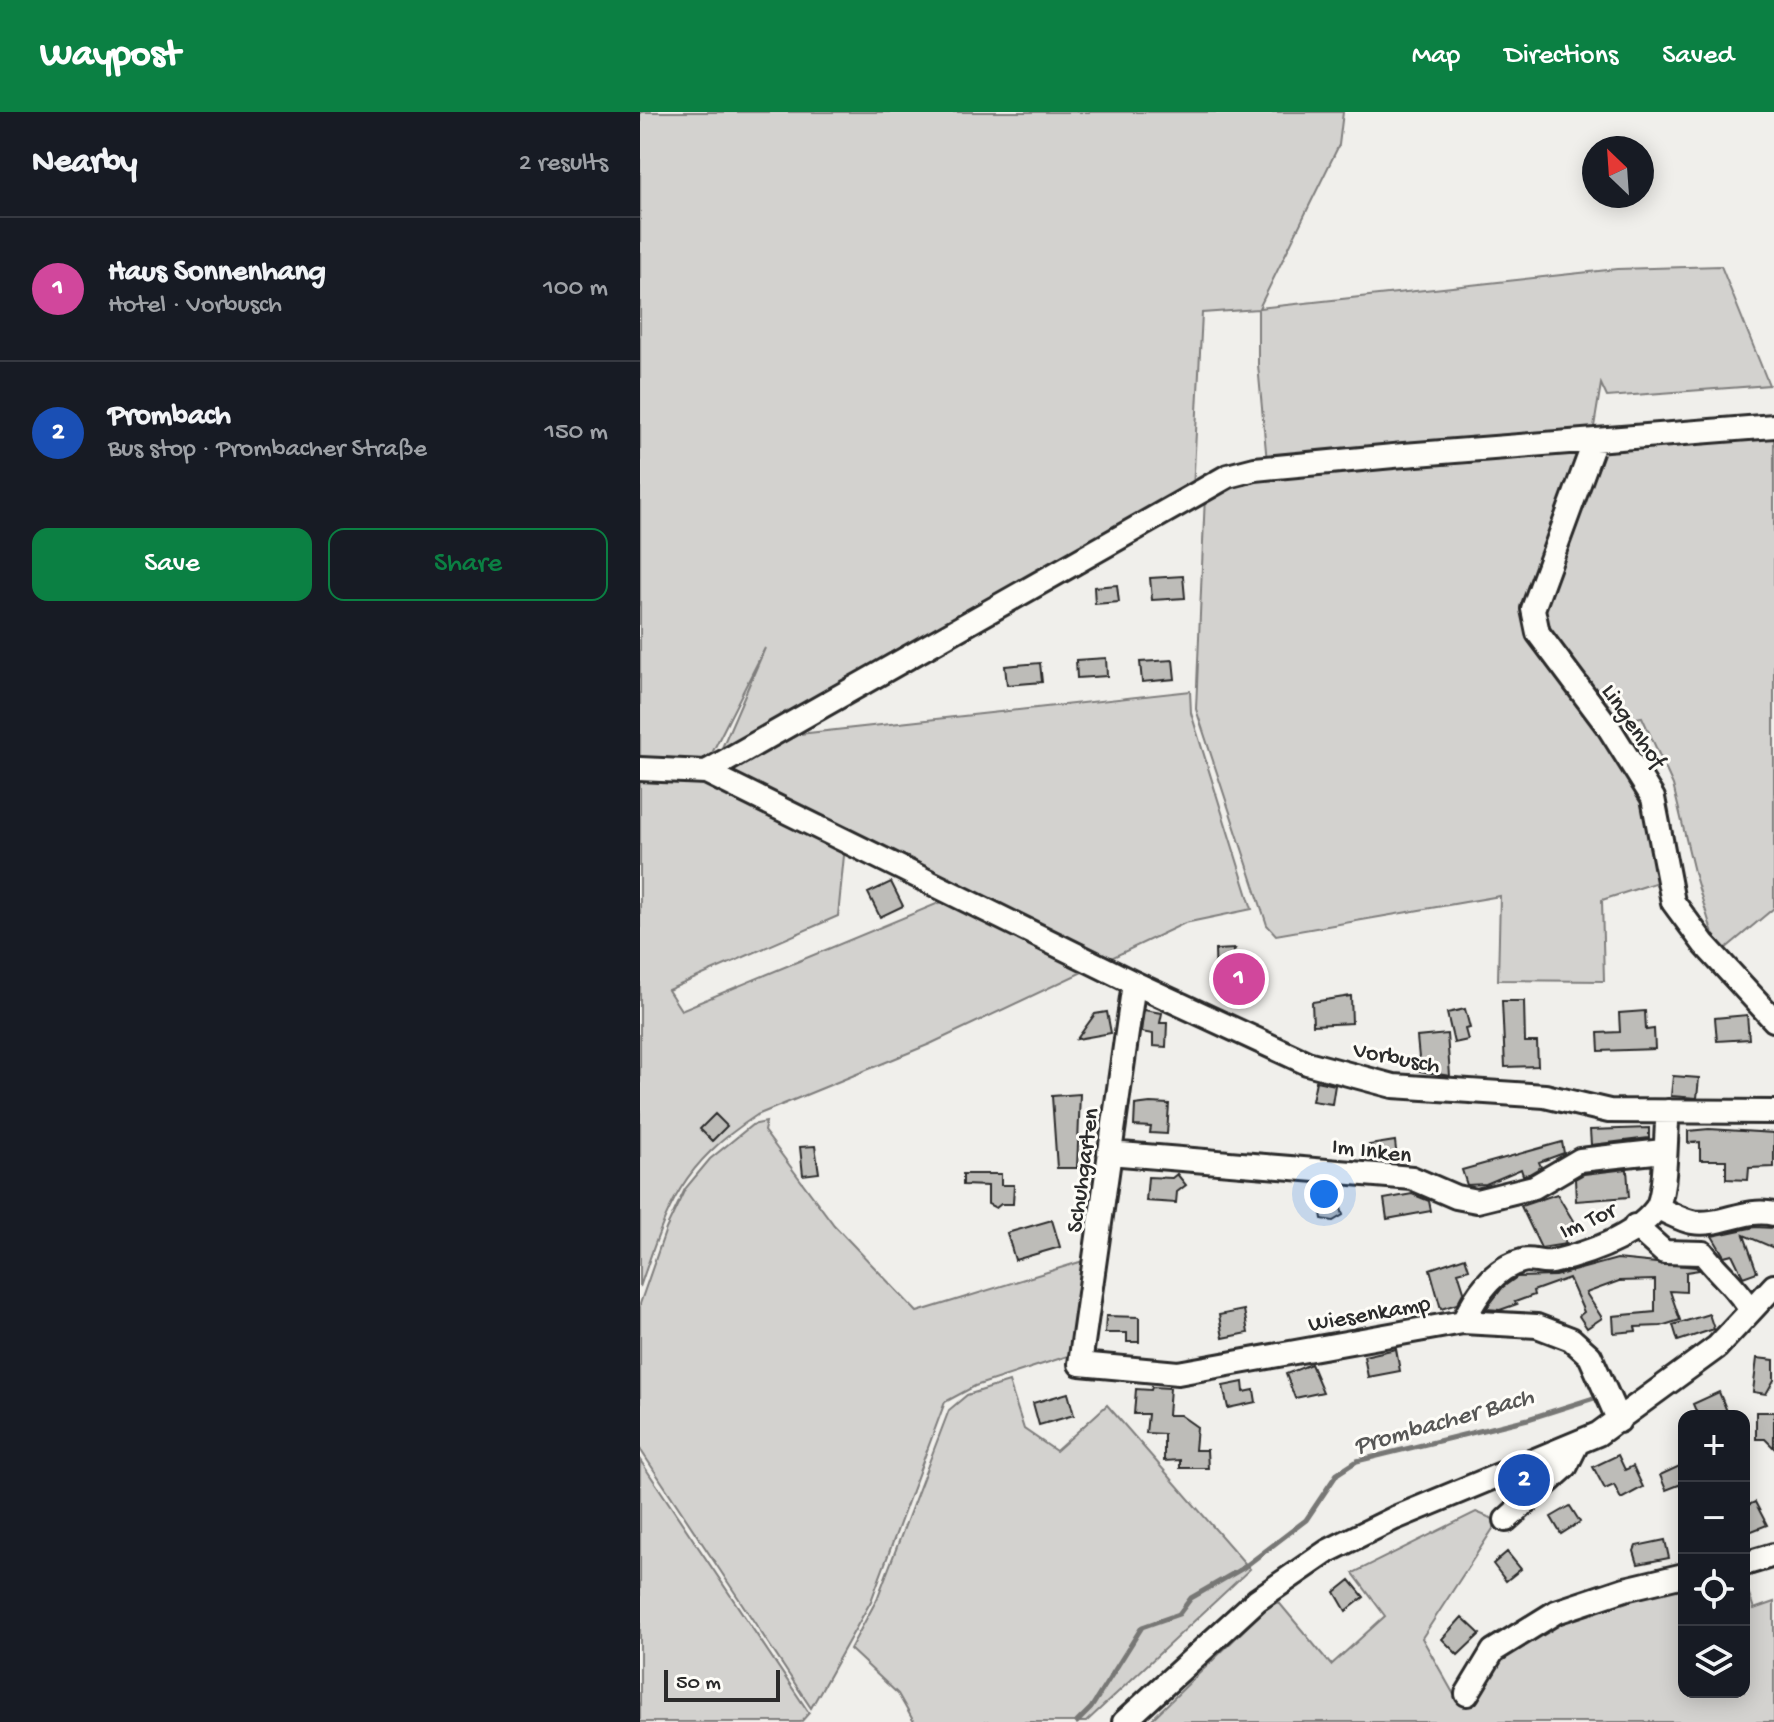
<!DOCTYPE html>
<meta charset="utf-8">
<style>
body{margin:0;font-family:"Gochi Hand",sans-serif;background:#242831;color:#f1f3f6}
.controls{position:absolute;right:24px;bottom:24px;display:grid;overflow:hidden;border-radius:16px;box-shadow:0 4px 20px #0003}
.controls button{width:72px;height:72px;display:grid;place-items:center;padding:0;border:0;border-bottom:2px solid #363941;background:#171b24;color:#f1f3f6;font:40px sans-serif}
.compass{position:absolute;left:942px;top:24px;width:72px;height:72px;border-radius:50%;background:#171b24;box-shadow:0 4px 20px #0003;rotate:335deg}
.scale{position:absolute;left:24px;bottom:20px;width:116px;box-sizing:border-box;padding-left:8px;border:4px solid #2b2b2b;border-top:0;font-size:22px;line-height:28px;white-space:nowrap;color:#2b2b2b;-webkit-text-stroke:6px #fdfcf7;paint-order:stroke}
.you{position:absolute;left:684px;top:1082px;width:28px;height:28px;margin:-20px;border:6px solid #fff;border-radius:50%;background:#1a73e8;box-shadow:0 0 0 12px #1a73e833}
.badge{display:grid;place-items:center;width:52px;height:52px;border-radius:50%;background:#0b8043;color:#fff;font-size:26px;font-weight:700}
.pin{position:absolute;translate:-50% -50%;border:4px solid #fff;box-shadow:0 2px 8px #0006}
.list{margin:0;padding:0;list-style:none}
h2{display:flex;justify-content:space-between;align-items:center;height:104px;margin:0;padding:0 32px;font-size:34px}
h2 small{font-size:26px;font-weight:400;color:#9ea1a6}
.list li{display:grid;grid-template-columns:52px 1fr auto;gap:24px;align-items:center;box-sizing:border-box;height:144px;padding:0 32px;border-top:2px solid #363941}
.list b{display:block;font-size:30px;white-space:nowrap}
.list p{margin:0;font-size:26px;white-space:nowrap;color:#9ea1a6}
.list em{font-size:26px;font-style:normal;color:#9ea1a6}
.actions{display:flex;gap:16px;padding:24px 32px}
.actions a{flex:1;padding:18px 0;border:2px solid #0b8043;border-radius:16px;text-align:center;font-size:28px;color:#0b8043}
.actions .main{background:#0b8043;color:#fff}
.icon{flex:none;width:44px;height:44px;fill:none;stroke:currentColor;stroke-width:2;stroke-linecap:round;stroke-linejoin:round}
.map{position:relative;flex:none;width:1134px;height:1610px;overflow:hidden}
header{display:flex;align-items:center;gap:48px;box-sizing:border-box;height:112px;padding:0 40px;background:#0b8043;color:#fff}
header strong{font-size:38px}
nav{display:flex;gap:44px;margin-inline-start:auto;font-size:28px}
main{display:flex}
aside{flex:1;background:#171b24}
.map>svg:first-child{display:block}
.green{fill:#d3d2cf;stroke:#7f7e7d;stroke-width:2}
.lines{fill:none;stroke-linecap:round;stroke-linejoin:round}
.stream{stroke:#777775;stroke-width:5}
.building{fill:#bdbcb8;stroke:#2b2b2b;stroke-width:2}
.minor-casing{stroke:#2b2b2b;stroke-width:28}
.minor{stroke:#fdfcf7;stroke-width:22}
.labels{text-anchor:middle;stroke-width:6;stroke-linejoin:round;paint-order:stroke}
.street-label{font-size:24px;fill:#2b2b2b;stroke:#fdfcf7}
.water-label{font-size:26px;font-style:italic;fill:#575756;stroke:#fdfcf7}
</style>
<header>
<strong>Waypost</strong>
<nav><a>Map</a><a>Directions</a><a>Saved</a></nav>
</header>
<main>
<aside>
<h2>Nearby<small>2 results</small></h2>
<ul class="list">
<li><span class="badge" style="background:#d1479c">1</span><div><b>Haus Sonnenhang</b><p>Hotel · Vorbusch</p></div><em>100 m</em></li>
<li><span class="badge" style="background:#1a4fb4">2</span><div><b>Prombach</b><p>Bus stop · Prombacher Straße</p></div><em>150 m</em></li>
</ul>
<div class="actions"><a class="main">Save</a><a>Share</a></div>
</aside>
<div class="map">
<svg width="1134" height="1610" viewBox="0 0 1134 1610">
<rect width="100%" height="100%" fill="#f0efeb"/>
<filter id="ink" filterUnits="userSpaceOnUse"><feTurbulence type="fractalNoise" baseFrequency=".0125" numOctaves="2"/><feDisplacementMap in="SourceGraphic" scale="16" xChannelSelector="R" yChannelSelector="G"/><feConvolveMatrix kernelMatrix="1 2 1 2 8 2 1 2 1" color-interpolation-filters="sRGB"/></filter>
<g filter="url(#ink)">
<path class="green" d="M0,0h703l-4,33 -80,163 358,-39 104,-3 48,119 -162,12 -6,-13 -9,55 -325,23 -9,-97v-56l-56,4 -9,178 -475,266 47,-109 -53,105 -12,9 -60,-1z
M1134,319v477l-55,46 -24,-78 -22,-91 -31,-68 -30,6 -70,-91 -4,-24 60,-160z
M941,338l-50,161 119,190 14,79 -62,20 2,81 -106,-1 2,-84 -224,39 -9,-10 -71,-216 9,-214 41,-22z
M550,579l1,22 61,196 -67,14 -80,38 -371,-184 -2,-9 49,-32z
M0,660l55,5 150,68 -7,71 -170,74 13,20 272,-113 142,69 -165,78 -173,71c-76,50 -89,89 -117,172z
M126,1010l-2,9 70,94 83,87 166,-51 -9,93 -99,32 -30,16 -74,199 -60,107 -171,-259v-145l26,-75 19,-40 25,-30 42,-34z
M369,1270l15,47 32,22 51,-46 143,164 -164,153h-172l-16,-28 -48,-45 27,-50 72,-189 18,-15z
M0,1348l169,253 -8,9h-161z
M836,1400l22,9 -76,117 35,62 44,-49 59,-32 124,-36v109h60v-113l10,30 20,-7v120h-625l127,-123 55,66 54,-49 -32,-43z"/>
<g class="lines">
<path class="stream" d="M437,1610l14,-14 51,-81 37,-13 12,-16 52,-30 63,-48 31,-46 20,-13 171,-42 66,-21"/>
</g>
<path class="building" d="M543,464l2,22 -33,2 -2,-22z
M477,473l2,17 -24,2 -1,-17z
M466,546l1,18 -30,2 -1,-18z
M533,548l2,19 -33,3 -2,-20z
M400,551l2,19 -35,3 -2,-19z
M251,770l12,24 -23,11 -12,-24z
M595,837l-4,7 17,3 1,16 12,-1 1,20 -34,1 -1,-33 -11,19 -1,-31z
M711,884l1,27 -39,2 -1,-23z
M862,889h22l1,41h12l1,24 -33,1z
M825,897l5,19 -5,1 3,11 -14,3 -7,-30z
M504,898l18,3 -2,10h7l-1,24 -13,-1v-12l-12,-2z
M1005,899l1,19 8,-1 1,20 -56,2 -1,-18 22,-1 -1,-19z
M467,900l4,21 -34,6 18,-25z
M1107,903l2,24 -32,2 -2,-23z
M807,922l3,42 -37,-6 -1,-12h7l-2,-21z
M1033,964l26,2 -2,20 -26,-2z
M676,969l19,4 -3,19 -20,-3z
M440,982l-3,74h-20l-5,-72z
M510,991l19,1 -2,30 -17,-1 1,-6 -17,-1 1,-21z
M75,1002l12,12 -15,15 -12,-12z
M1009,1016v10l-58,7 -1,-15z
M1069,1017l65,4v34l-25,1 -1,12 -22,-1v-19h-26v-18l-12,1v-12z
M755,1029l2,19 -26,1 -2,-16z
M922,1030l2,11 -25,9 2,5 -12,7 -6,1 -2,-6 -35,15 -19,1 -5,-15z
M175,1034l4,27 -16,2 -3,-28z
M987,1057l2,28 -53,4 -1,-22 9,-5z
M323,1062h38v11h13l-1,19h-12l-5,4 -8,-4v-18l-25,-1z
M537,1062l9,11 -9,7 -1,11 -30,-2 2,-24 24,1z
M696,1078l7,25 -10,6 -11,-2 -4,-26z
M772,1082l17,7 2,10 -44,8 -3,-20z
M917,1082l21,35 -15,7 3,8 -25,4 -20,-42z
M412,1108l8,27 -45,13 -8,-27z
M1115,1115l19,1v20l-30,-13 13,37 -14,5 -11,-23 -8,2 -12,-20z
M825,1145l4,12 -11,3 6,19 -7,13 -16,5 -11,-40z
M977,1147l79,8 3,3 -13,2v20l-16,-1 10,29 -19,6 -26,1 1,4 -22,2 -1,-17 42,-4v-32l-36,1 -33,12 16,25 -15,10 -8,-12 5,-4 -15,-34 -36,13 1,4 -19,7 2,2 -17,6 -14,-1 17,-22 14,-10 38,-1z
M604,1198l4,23 -25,5 -4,-23z
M1069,1202l5,15 -36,12 -5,-16z
M466,1204l33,1v25h-12v-9h-22z
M756,1237l4,22 -32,6 -4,-21z
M1117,1246l17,2v20l-8,14 -13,-2z
M671,1252l12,28 -28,6 -9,-24z
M603,1270l1,10 10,-2 2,12 -28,6 -5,-22z
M512,1275l18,1 -2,27h12l17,12 -2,23h12l1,18h-28v-8l-16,1v-27l-18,-1 2,-19h-14l2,-25 15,1z
M1079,1280l10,24h-31l-5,-12z
M428,1281l6,22 -35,10 -6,-22z
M1116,1300h18v36l-9,-9h-9z
M978,1343l7,15 8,-4 10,21 -22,12 -7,-14 -9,4 -12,-22z
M1044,1352v19l-18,7 -6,-15z
M1115,1390l12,23 -23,9v-27z
M930,1394l10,16 -19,12 -10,-17z
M1025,1428l4,18 -31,6 -4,-13 2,-5z
M867,1440l14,17 -15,12 -13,-17z
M710,1468l14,17 -18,14 -11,-19z
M822,1505l18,17 -22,21 -16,-16z"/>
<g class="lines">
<g class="minor-casing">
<path id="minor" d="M954,331l-61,166 5,24 71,95 44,70 20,104 31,42 70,76
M0,657l66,3 428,211 173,80 86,23 152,10 64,15 165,1
M66,660l522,-296 27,-7 149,-14 370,-29
M494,871l-54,381 98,9 285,-51 74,4 34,13 19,17 29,65
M469,1041l303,25 44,19 21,4 57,-14 46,-27 83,-9
M1017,1096c11,4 24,12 35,14 29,5 53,-15 82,-8
M995,1114l29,26 39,1c15,20 35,35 47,56
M823,1210c12,-25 30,-54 59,-61 9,-3 20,3 30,1 34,-8 82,-24 104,-53 11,-16 9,-76 12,-98
M866,1408l60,-54 10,-20
M1104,1452l30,-9
M827,1582l26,-43 63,-39 69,-23 59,-14
M484,1610l133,-122 71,-49 67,-33 203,-84 119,-87 57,-61"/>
</g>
<use href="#minor" class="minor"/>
</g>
</g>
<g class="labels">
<g class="street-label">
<text transform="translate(995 613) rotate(56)" y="8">Lingenhof</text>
<text transform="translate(757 944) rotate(11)" y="8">Vorbusch</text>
<text transform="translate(732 1037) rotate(7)" y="8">Im Inken</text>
<text transform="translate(441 1058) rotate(-82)" y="8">Schuhgarten</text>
<text transform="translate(947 1107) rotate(-24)" y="8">Im Tor</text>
<text transform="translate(729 1200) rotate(-10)" y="8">Wiesenkamp</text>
</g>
<g class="water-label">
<text transform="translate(803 1307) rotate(-16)" y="9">Prombacher Bach</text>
</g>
</g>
</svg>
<div class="controls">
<button>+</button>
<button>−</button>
<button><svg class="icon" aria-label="locate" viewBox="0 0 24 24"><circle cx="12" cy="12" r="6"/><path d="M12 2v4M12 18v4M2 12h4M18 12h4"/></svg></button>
<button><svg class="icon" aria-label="layers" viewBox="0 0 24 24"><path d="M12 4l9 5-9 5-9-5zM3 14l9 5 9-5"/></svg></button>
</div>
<svg class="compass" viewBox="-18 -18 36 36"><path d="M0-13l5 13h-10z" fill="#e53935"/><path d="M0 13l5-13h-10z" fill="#9ea1a6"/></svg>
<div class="scale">50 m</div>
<div class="you"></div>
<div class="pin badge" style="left:599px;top:867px;background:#d1479c">1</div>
<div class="pin badge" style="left:884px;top:1368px;background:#1a4fb4">2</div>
</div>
</main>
